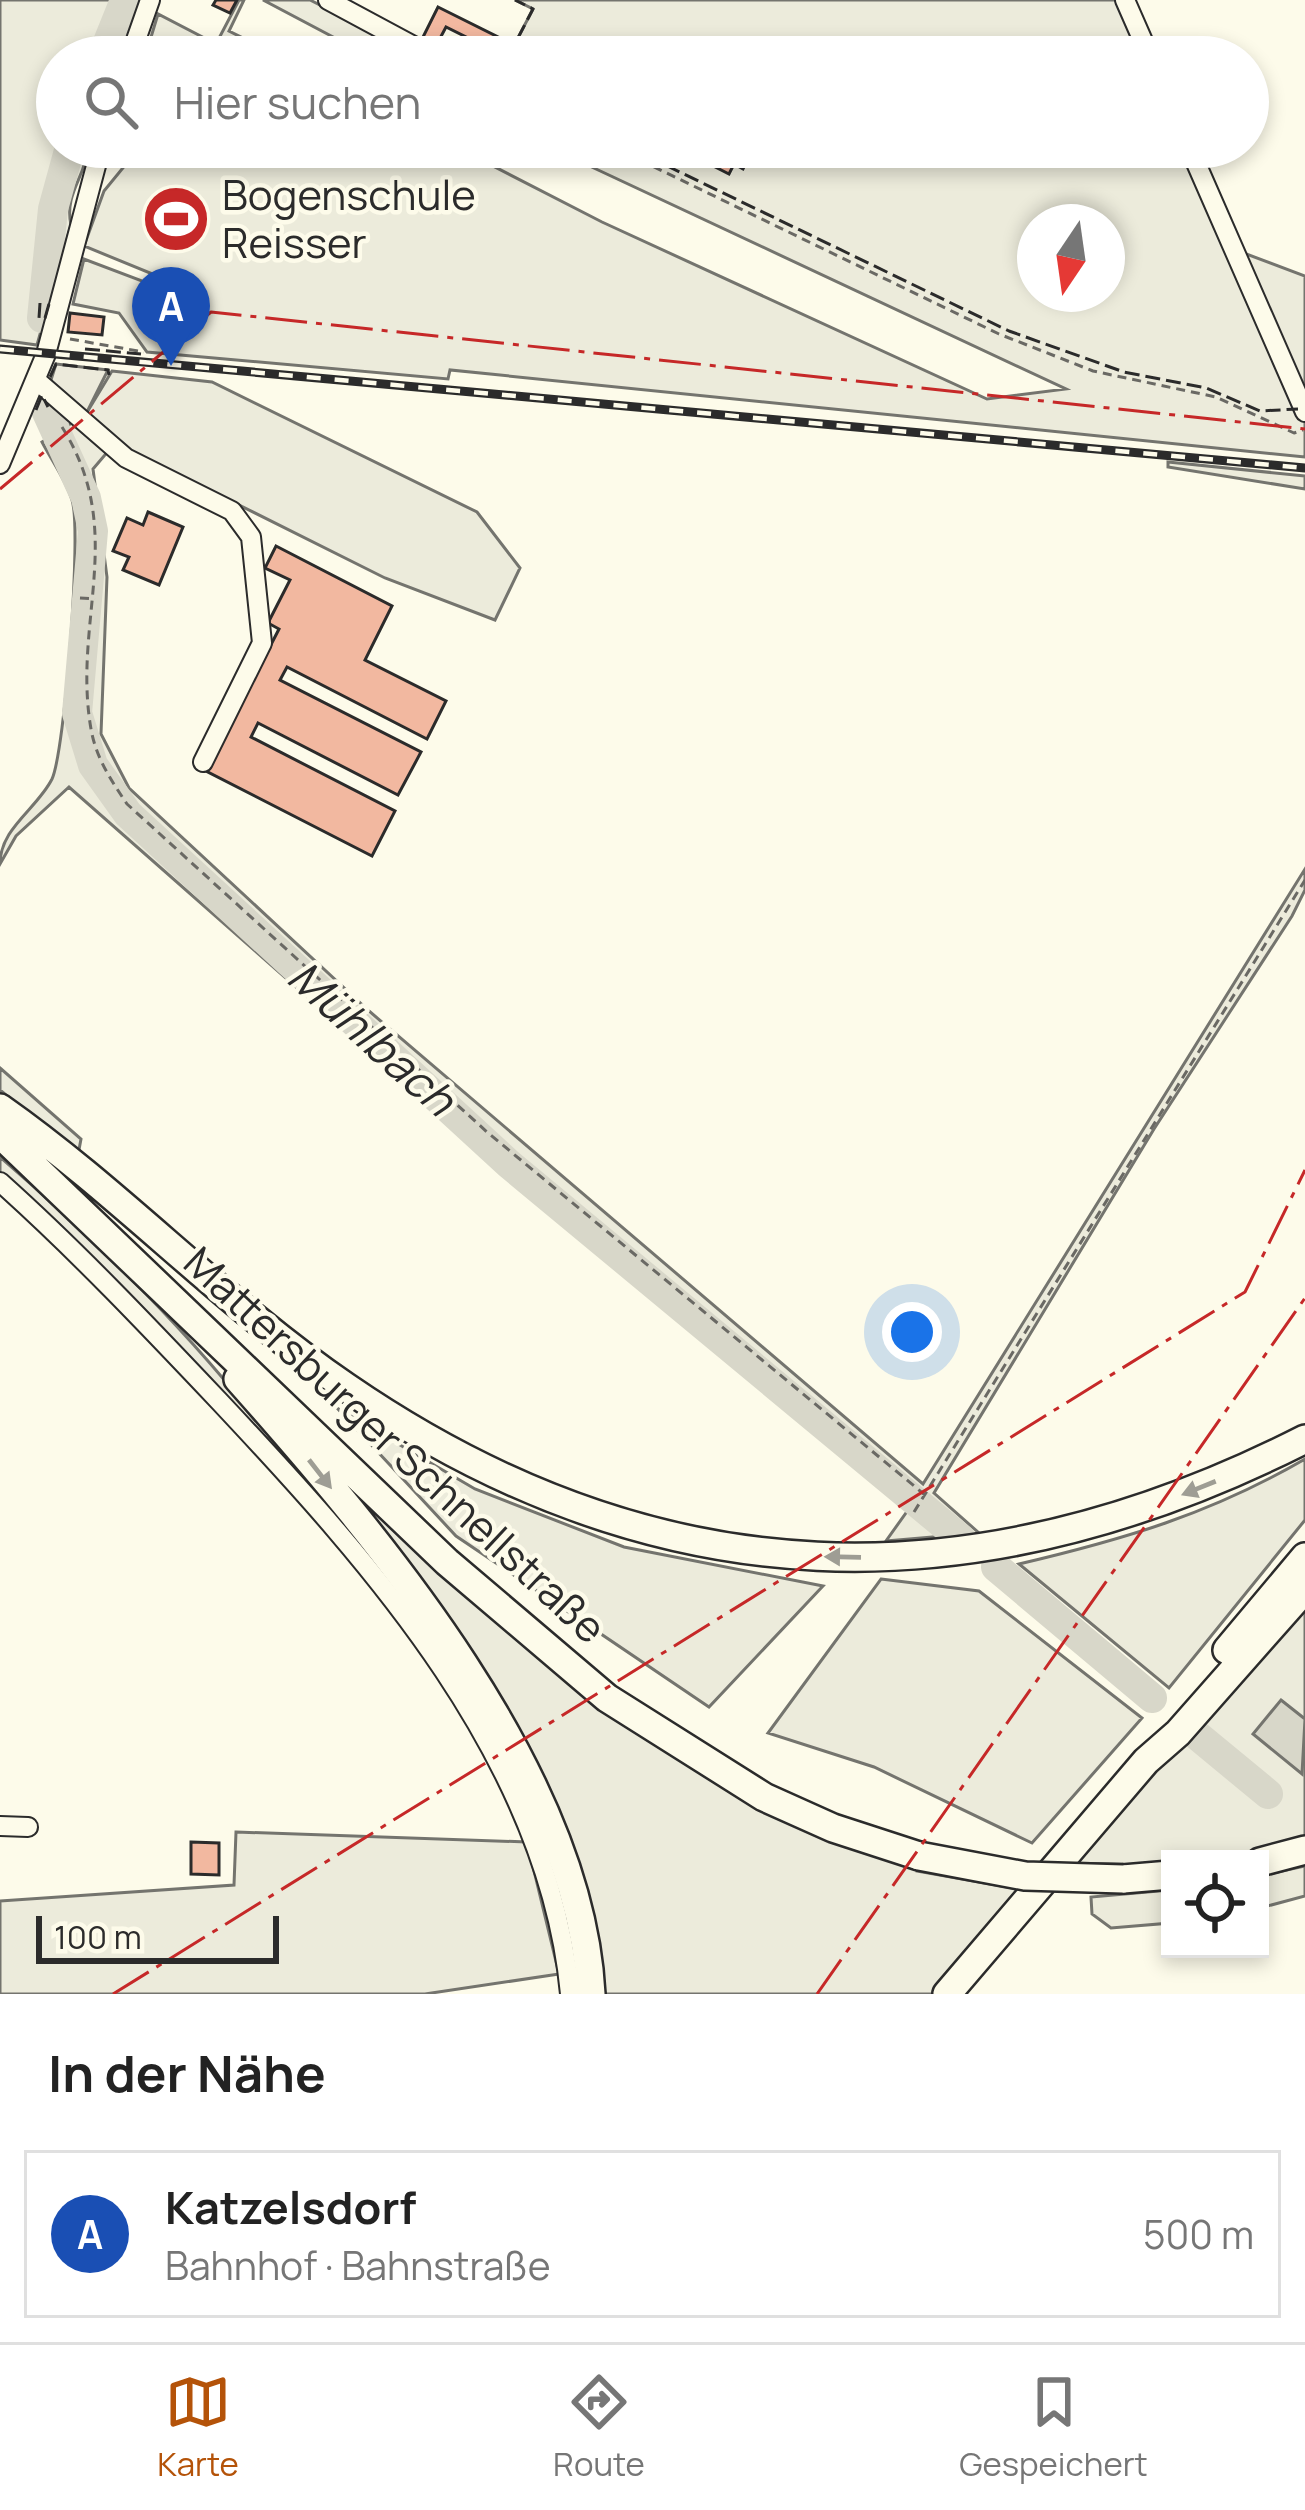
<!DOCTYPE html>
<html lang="de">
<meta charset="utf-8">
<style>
body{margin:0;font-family:Manrope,sans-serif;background:#f2f2f2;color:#222}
.controls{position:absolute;right:36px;bottom:36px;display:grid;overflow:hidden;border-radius:0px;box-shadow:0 6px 18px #0003}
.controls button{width:108px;height:108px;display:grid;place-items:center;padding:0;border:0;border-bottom:3px solid #e0e0e0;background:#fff;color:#222;font:60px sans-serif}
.compass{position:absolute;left:1017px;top:204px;width:108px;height:108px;border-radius:50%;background:#fff;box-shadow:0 6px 18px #0003;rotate:193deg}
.scale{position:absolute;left:36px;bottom:30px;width:243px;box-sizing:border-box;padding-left:12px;border:6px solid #2b2b2b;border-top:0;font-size:33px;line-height:42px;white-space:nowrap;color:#2b2b2b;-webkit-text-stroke:9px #fdfbea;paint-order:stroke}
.you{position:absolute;left:912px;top:1332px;width:42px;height:42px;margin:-30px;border:9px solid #fff;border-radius:50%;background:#1a73e8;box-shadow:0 0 0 18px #1a73e833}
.badge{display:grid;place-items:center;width:78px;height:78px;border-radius:50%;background:#b45309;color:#fff;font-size:39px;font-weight:700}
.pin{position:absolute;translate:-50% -99px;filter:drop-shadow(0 3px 6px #0008)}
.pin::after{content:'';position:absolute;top:63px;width:42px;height:36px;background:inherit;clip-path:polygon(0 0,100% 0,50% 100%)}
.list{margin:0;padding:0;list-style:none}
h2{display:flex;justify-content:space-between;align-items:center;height:156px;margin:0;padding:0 48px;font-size:51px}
h2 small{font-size:39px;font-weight:400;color:#767676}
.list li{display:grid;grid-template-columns:78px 1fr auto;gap:36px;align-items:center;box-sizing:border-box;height:168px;margin:0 24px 24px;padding:0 24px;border:3px solid #e0e0e0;border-radius:0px}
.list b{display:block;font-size:45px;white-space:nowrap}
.list p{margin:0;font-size:39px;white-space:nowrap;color:#767676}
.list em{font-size:39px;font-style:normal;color:#767676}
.icon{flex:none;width:66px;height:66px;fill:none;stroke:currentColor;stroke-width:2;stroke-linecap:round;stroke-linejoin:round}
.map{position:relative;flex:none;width:1305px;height:1994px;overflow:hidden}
.search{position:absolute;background:#fff;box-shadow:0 6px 18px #0003;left:36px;right:36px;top:36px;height:132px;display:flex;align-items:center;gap:30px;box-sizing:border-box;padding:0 42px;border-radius:66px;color:#767676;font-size:45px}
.sheet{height:348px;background:#fff}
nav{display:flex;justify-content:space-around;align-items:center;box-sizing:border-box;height:168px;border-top:3px solid #e0e0e0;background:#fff;font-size:33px;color:#767676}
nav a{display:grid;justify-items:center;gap:6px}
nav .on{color:#b45309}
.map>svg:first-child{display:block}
.green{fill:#ecebdb;stroke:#74746e;stroke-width:3;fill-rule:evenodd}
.parking{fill:#eceadb;stroke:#74746e;stroke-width:3}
.water{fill:#d8d7c9;stroke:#74746e;stroke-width:3}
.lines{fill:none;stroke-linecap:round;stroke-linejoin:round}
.river{stroke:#d8d7c9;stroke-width:30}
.building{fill:#f2b8a0;stroke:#2b2b2b;stroke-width:3}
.minor-casing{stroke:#2b2b2b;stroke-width:22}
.highway-casing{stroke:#2b2b2b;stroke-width:32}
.path{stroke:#6a6964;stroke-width:3;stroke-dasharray:9 6;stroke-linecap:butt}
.minor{stroke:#fdfbea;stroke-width:18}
.highway{stroke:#fdfbea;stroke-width:27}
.rail-casing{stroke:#2b2b2b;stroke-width:9}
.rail{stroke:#fdfbea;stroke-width:4.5;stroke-dasharray:14;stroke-linecap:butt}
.highway-bridge-casing{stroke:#2b2b2b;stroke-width:32;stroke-linecap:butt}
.highway-bridge{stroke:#fdfbea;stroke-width:27}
.fence{stroke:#2b2b2b;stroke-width:3;stroke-dasharray:15 6;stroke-linecap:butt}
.power{stroke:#c62828;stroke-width:3;stroke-dasharray:42 9 6 9;stroke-linecap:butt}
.oneway{fill:#9e9d94}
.labels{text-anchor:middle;stroke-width:9;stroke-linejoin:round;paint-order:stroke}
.poi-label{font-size:42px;fill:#2b2b2b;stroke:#fdfbea;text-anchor:start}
.street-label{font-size:42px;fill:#2b2b2b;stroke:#fdfbea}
.water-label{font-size:45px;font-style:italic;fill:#2b2b2b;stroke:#fdfbea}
</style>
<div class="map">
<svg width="1305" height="1994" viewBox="0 0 1305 1994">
<rect width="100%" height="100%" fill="#fdfbea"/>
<path class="green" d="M0,0h136l-21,57h-58v90h31c-2,30 -24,46 -17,78l-34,120 -37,-5z
M239,0h5l-15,31 52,26h-136l13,-43 58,30z
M263,0h47l112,57h-51z
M515,0h617l25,57h-649l25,-48z
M140,147h316l146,75 385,177 79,-10 -517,-242h647l45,105 64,24v181l-855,-87 -2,9 -301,-27 -28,-39 -46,-9 11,-45 71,27 5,-9 -76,-31 20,-55zM1035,222h72v72h-72z
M112,371l100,11 265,130 43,56 -25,52 -110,-42 -270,-135 -22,26 14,108 -6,157 28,54 240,223 554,473 382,-615v21l-13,26 -138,213 -220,364 45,40 -93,8 22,-31 -485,-411 -354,-312 -53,49 -16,28c0,-36 37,-55 52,-85 13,-28 30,-250 20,-279 -6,-20 -20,-39 -30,-58l44,-28z
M1168,462l137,14v13l-137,-22z
M0,1068l81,71 -3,16 -78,-65z
M0,1157c110,95 222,207 304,327l-304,-308z
M337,1408l138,81 149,58 199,39 -114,121 -253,-171z
M1305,1459v61l-136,168 -150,-124c106,-25 191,-50 286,-105z
M372,1489l321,267 226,100 -2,15 118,21 -88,102h-356l-28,-129 -216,-357z
M881,1579l98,12 163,127 -110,125 -158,-76 -106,-34z
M1305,1589v261l-45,9h-90v16l-47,4 -1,-15 -63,-1z
M236,1832l291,10 32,132 -134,20h-425v-93l234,-16z
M1305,1866v30l-45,12v-32z
M1170,1890v33l-59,5 -19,-14 -1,-17z"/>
<path class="parking" d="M56,364l52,6 -22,44 -36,-31z"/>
<path class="water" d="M1281,1700l24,19 -3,55 -49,-40z"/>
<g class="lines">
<path class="river" d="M102,57l23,-57
M42,318l11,-109 17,-62
M40,397l46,101 7,33 -16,182 16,52 35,49 381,350 452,375
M996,1567l156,131
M1199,1737l69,57"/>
</g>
<path class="building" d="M216,0h21l-7,13 -17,-8z
M438,7l64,32 -9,18h-27l8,-16 -28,-14 -9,17 -14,-7z
M676,147h78l-11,22 -9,-5 -5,10z
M70,313l34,4 -2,18 -34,-3z
M148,512l35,15 -24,58 -36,-15 6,-13 -16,-6 14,-33 16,7z
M276,546l116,60 -27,54 81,41 -19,38 -140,-72 -7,13 141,72 -23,43 -140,-72 -7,14 144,74 -23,45 -166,-85 73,-142 -11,-6 22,-43 -25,-12z
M191,1842l28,1v32l-28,-1z"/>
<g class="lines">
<g class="minor-casing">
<path id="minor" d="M328,0l106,57
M1125,0l25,57
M130,57l20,-57
M1189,147l116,265
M36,380l90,78 106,53 19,26 11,106 -59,119
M0,464l46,-110 55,-207
M0,1182c77,69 148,144 219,219 154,164 329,358 351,593
M0,1826l28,1"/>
</g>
<g class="highway-casing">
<path id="highway" d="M0,1108c121,85 223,195 346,279 310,213 627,221 959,52
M0,1134l447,428 160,136 157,99 69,31 86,28
M238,1379c141,159 342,394 353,615
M1227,1650l78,-93
M1260,1862l45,-12
M1123,1879l47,-4
M947,1994l199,-233 32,-28 127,-144"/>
</g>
<path class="path" d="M613,147l386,187 94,37 123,26 78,36 9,-3
M70,339l74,13
M62,427c66,105 10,193 29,302 5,29 20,51 36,75l360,328 438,363
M80,598l15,1
M914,1512l391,-632"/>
<use href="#minor" class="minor"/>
<use href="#highway" class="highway"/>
<g class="rail-casing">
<path id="rail" d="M0,349l1305,119"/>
</g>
<use href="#rail" class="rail"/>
<g class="highway-bridge-casing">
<path id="highway-bridge" d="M919,1856l106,20 98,3"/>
</g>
<use href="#highway-bridge" class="highway-bridge"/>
<path class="fence" d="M508,57l25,-48 -18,-9
M628,147l381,184 115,41 82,16 54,23 38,-2
M40,303l-1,15h6l4,-14
M85,349l56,5
M50,377l6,-13 52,6 1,5
M36,410l6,-15 6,12"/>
<path class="power" d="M0,489l211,-177 1094,117
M113,1994l1132,-702 60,-122
M817,1994l488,-696"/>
</g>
<defs><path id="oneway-solid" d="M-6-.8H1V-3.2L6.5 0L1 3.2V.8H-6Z" transform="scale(3)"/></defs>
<g class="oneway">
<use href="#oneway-solid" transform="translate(320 1474) rotate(52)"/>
<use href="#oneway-solid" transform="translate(1199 1488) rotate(158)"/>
<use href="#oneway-solid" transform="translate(843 1557) rotate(-179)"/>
</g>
<defs>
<g id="stadium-disc" transform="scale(3.45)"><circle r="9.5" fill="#c62828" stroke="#fdfbea"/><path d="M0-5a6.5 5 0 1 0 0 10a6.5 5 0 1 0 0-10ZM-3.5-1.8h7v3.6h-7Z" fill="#fff"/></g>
</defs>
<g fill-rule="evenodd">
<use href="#stadium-disc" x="176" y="219"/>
</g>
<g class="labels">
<g class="poi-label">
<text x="222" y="210">Bogenschule<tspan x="222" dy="48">Reisser</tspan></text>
</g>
<g class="street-label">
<text transform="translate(395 1445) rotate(43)" y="15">Mattersburger Schnellstraße</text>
</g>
<g class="water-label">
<text transform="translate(372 1038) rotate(42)" y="16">Mühlbach</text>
</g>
</g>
</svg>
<div class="controls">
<button><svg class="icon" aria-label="locate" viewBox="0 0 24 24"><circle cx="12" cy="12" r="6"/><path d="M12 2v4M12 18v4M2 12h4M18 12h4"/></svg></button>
</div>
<svg class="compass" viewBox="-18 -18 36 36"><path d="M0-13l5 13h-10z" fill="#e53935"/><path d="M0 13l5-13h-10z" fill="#767676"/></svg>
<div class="scale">100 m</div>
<div class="you"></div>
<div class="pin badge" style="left:171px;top:366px;background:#1a4fb4">A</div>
<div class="search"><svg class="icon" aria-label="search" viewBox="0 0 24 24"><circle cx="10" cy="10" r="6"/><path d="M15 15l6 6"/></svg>Hier suchen</div>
</div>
<section class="sheet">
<h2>In der Nähe<small></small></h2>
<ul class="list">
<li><span class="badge" style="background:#1a4fb4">A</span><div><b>Katzelsdorf</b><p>Bahnhof · Bahnstraße</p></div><em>500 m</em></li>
</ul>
</section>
<nav>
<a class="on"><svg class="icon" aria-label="map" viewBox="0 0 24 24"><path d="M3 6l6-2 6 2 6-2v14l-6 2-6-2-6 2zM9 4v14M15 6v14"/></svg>Karte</a>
<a><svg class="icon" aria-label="directions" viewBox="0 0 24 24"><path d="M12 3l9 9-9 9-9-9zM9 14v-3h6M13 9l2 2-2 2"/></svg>Route</a>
<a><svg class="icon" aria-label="saved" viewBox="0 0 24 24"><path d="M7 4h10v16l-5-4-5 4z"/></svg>Gespeichert</a>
</nav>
